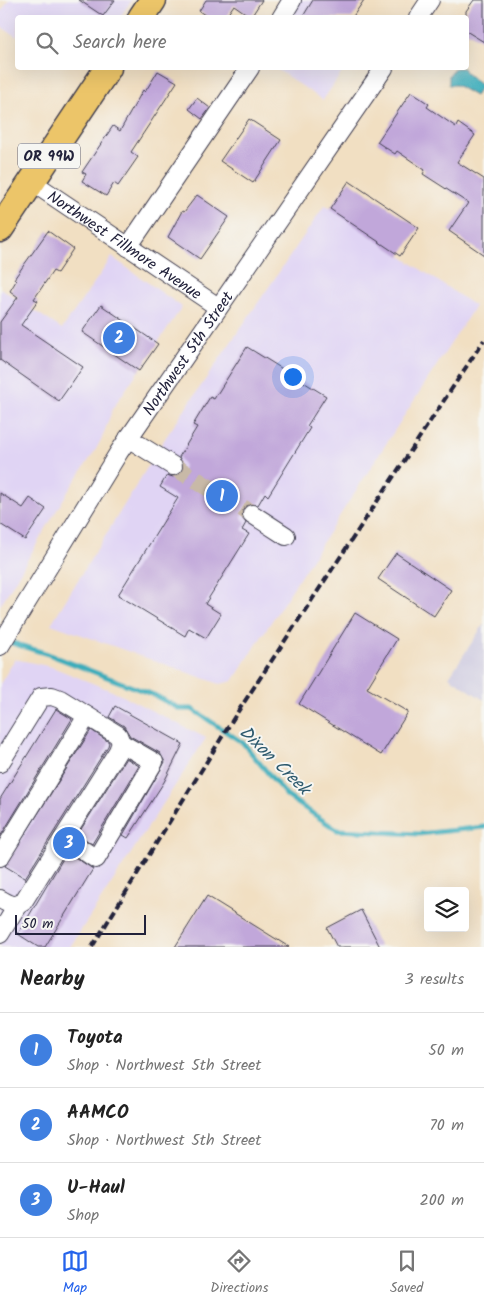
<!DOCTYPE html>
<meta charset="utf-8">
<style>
body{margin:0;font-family:Kalam,sans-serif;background:#f6f6f6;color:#222}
.controls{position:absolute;right:15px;bottom:15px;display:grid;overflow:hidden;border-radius:5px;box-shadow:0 5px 20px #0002}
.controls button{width:45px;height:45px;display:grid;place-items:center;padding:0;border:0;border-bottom:1px solid #e0e0e0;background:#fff;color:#222;font:25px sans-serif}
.scale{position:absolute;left:15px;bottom:12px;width:131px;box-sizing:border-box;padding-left:5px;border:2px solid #22223b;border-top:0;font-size:14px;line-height:18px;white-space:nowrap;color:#22223b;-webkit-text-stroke:4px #f6f6f2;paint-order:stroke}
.you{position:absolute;left:292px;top:376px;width:18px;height:18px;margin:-12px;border:4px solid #fff;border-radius:50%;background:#1a73e8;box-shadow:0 0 0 8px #1a73e833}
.badge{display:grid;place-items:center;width:32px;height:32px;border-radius:50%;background:#2563eb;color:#fff;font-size:16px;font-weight:700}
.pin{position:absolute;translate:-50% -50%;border:2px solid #fff;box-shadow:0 1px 5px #0006}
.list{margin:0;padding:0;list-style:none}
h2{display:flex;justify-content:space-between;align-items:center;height:65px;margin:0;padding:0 20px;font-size:21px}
h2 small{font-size:16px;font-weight:400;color:#767676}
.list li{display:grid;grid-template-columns:32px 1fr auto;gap:15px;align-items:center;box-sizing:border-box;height:75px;padding:0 20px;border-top:1px solid #e0e0e0}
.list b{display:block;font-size:19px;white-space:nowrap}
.list p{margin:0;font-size:16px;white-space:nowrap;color:#767676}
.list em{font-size:16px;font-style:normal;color:#767676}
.icon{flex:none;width:28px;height:28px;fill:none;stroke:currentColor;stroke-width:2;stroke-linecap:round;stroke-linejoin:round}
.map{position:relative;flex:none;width:484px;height:947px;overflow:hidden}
.search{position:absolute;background:#fff;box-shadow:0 5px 20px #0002;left:15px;right:15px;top:15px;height:55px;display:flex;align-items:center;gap:12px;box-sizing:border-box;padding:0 18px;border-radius:5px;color:#767676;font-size:19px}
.sheet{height:290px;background:#fff}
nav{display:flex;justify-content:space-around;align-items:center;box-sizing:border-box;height:70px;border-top:1px solid #e0e0e0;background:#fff;font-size:14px;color:#767676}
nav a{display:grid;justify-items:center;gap:2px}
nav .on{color:#2563eb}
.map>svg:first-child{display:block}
.built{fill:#e0d4f4}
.industrial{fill:#c4c0db}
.water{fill:#3eadbb;stroke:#30687b}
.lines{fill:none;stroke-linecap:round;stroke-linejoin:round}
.stream{stroke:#3eadbb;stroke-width:5}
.building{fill:#c1a7da}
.minor-tunnel{stroke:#c8b9a7;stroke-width:18;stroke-dasharray:18 9;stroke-linecap:butt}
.minor-casing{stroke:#413e4f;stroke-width:20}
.highway-casing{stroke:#413e4f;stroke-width:29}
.minor{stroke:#fff;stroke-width:18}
.highway{stroke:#ecc569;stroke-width:26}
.rail{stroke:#22223b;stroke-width:4;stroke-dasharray:8 4;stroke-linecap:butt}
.labels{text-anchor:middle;stroke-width:4;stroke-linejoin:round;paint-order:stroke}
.shield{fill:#f6f6f2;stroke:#626272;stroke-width:1}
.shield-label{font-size:15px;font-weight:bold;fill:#22223b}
.street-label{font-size:16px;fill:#22223b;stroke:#f6f6f2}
.water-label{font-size:18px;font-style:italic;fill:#2d5a6e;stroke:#f6f6f2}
</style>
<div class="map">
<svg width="484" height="947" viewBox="0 0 484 947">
<rect width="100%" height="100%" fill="#f6f6f2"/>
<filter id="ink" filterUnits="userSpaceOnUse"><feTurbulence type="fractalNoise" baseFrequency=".02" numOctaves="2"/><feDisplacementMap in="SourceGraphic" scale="10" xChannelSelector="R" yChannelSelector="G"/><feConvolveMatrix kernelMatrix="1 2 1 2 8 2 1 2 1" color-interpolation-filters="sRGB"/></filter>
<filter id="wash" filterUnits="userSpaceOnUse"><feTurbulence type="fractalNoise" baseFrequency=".0096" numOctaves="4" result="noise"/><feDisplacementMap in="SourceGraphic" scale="20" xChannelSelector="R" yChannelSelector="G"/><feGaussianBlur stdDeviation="1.12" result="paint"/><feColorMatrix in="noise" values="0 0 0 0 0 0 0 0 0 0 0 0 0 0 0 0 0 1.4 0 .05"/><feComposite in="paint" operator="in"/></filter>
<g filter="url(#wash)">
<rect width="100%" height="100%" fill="#f1dfc2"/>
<path class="built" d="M9,0h123l-12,17 -102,1 -1,19 -17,-11v-13z
M298,0h19l27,18h-58z
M275,68h70l-22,32z
M325,205l150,101 -242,375 -13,3 -169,-60 115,-187z
M112,257l70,50 -69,101 -11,30 -7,13 -28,42 -67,113v-318l62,41z
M15,659l37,8 65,26 89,45 -136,209h-70v-263z"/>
<path class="industrial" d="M484,624v76l-35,-23z"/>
<path class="water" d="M455,68h8l2,4 17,14 -7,10 -19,-11h-7v-10z"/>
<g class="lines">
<path class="stream" d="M6,641l42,13 69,27 37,14 26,14h12l51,34 44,53 50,34 82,4 65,-7"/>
</g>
<g id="blocks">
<path class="building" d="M79,0h36l-12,16z
M206,0h56l-11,17 -17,-12 -9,13h-16l-10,-7z
M313,0h51l-12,18h-50z
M474,0h10v42l-18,-11v-20z
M158,71l19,11 -46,70 7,5 -20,29 -4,-3 -8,13 -24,-15 4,-7 -4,-2 31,-46 7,5 23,-41 2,2z
M411,92l18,12 -2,3 29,20 2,-4 17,12 -18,27 27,17v76l-35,-24 19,-28 -45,-29 2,-4 -28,-19 -2,3 -18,-12z
M197,98l13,10 -8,11 -13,-10z
M249,119l32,21 -28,43 -33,-22z
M349,181l70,47 -19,28 -70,-47z
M197,195l32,22 -29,42 -32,-22 14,-26 2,1z
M48,231l25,18 -16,24 -4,-2 -19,28 4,2 -17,24 62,42 -24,34 -59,-41v-38l18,-25 -8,-6 6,-10 -2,-2z
M101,305l57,39 -19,27 -57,-39z
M247,347l79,49 -19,30 3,2 -42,68 -3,-3 -7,12 -10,-1 -5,5 -1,9 4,5 -4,7 7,4 -44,70 16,10 -15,24 -17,-10 -4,8 -67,-41 60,-97 -18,-11 7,-12 6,2 9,-5 2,-6 -5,-9 18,-30 -4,-2 17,-28 4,2z
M0,493l23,15 7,-10 16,11 -21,31 -25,-16z
M396,553l55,37 -17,26 -56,-37z
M355,613l42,26 -30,49 41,24 -27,43 -82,-51z
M115,706l68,38 -19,38 -36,56 -5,-3 42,-73 -5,-9 -30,-17 -6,-10 -15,-9z
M56,709l16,10 -72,118v-38z
M91,730l18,12 -1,4 -83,132 -20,-12z
M126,758l13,8 -47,78 -14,-10z
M67,852l26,17 -48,78h-7l-20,-13z
M207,896l82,51h-114z
M361,910l19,37h-43l-10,-19z"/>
</g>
</g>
<g filter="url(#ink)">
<use href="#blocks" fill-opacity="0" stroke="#413e4f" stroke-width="1"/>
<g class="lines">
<path class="minor-tunnel" d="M173,466l79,48"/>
<g class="minor-casing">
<g id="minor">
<path d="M281,18l11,-18"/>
<path d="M418,18l12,-18"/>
<path id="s1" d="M32,182l186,125"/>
<path d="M128,247l122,-179"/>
<path d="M128,438l45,28"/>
<path d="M252,514l34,22"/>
<path id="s2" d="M0,646l119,-194 265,-384"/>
<path d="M0,763l41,-66 11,-1 8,3 58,36 3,8 -3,8 -95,151c-9,6 -14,2 -23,-3"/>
<path d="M64,837l32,22 58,-97 -33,-19"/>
<path d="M0,857l87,-141"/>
<path d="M0,934l17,-28"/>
</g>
</g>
<g class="highway-casing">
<path id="highway" d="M141,18l12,-18
M0,229l108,-161"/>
</g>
<use href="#minor" class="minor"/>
<use href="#highway" class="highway"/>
<path class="rail" d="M92,947l143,-231 249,-376"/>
</g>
</g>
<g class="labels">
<rect class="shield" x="18" y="143.5" width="62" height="25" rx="4"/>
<g class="shield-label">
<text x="49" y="161">OR 99W</text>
</g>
<g class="street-label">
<text dy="6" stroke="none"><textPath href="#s1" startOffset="112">Northwest Fillmore Avenue</textPath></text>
<text dy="6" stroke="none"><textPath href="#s2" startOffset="348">Northwest 5th Street</textPath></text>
</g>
<g class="water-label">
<text transform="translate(275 760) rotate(44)" y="6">Dixon Creek</text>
</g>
</g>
</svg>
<div class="controls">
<button><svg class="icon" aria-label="layers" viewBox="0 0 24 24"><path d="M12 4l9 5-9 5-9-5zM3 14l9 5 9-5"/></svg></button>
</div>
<div class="scale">50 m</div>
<div class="you"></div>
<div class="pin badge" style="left:222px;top:496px;background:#3f7fe0">1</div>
<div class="pin badge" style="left:119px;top:338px;background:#3f7fe0">2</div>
<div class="pin badge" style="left:69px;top:843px;background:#3f7fe0">3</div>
<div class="search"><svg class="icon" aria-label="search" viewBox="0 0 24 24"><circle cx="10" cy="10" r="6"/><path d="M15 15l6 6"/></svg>Search here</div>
</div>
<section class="sheet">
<h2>Nearby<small>3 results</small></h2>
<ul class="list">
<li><span class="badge" style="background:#3f7fe0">1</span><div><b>Toyota</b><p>Shop · Northwest 5th Street</p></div><em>50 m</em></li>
<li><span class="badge" style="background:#3f7fe0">2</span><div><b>AAMCO</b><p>Shop · Northwest 5th Street</p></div><em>70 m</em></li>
<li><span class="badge" style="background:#3f7fe0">3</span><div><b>U-Haul</b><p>Shop</p></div><em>200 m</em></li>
</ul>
</section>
<nav>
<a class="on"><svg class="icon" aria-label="map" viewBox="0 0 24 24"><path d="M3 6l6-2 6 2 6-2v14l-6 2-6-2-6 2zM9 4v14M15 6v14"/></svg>Map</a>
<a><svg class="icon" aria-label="directions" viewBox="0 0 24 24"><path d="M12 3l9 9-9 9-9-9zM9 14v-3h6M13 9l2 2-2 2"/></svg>Directions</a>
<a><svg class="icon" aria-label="saved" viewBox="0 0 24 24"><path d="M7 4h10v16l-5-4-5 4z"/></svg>Saved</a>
</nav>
